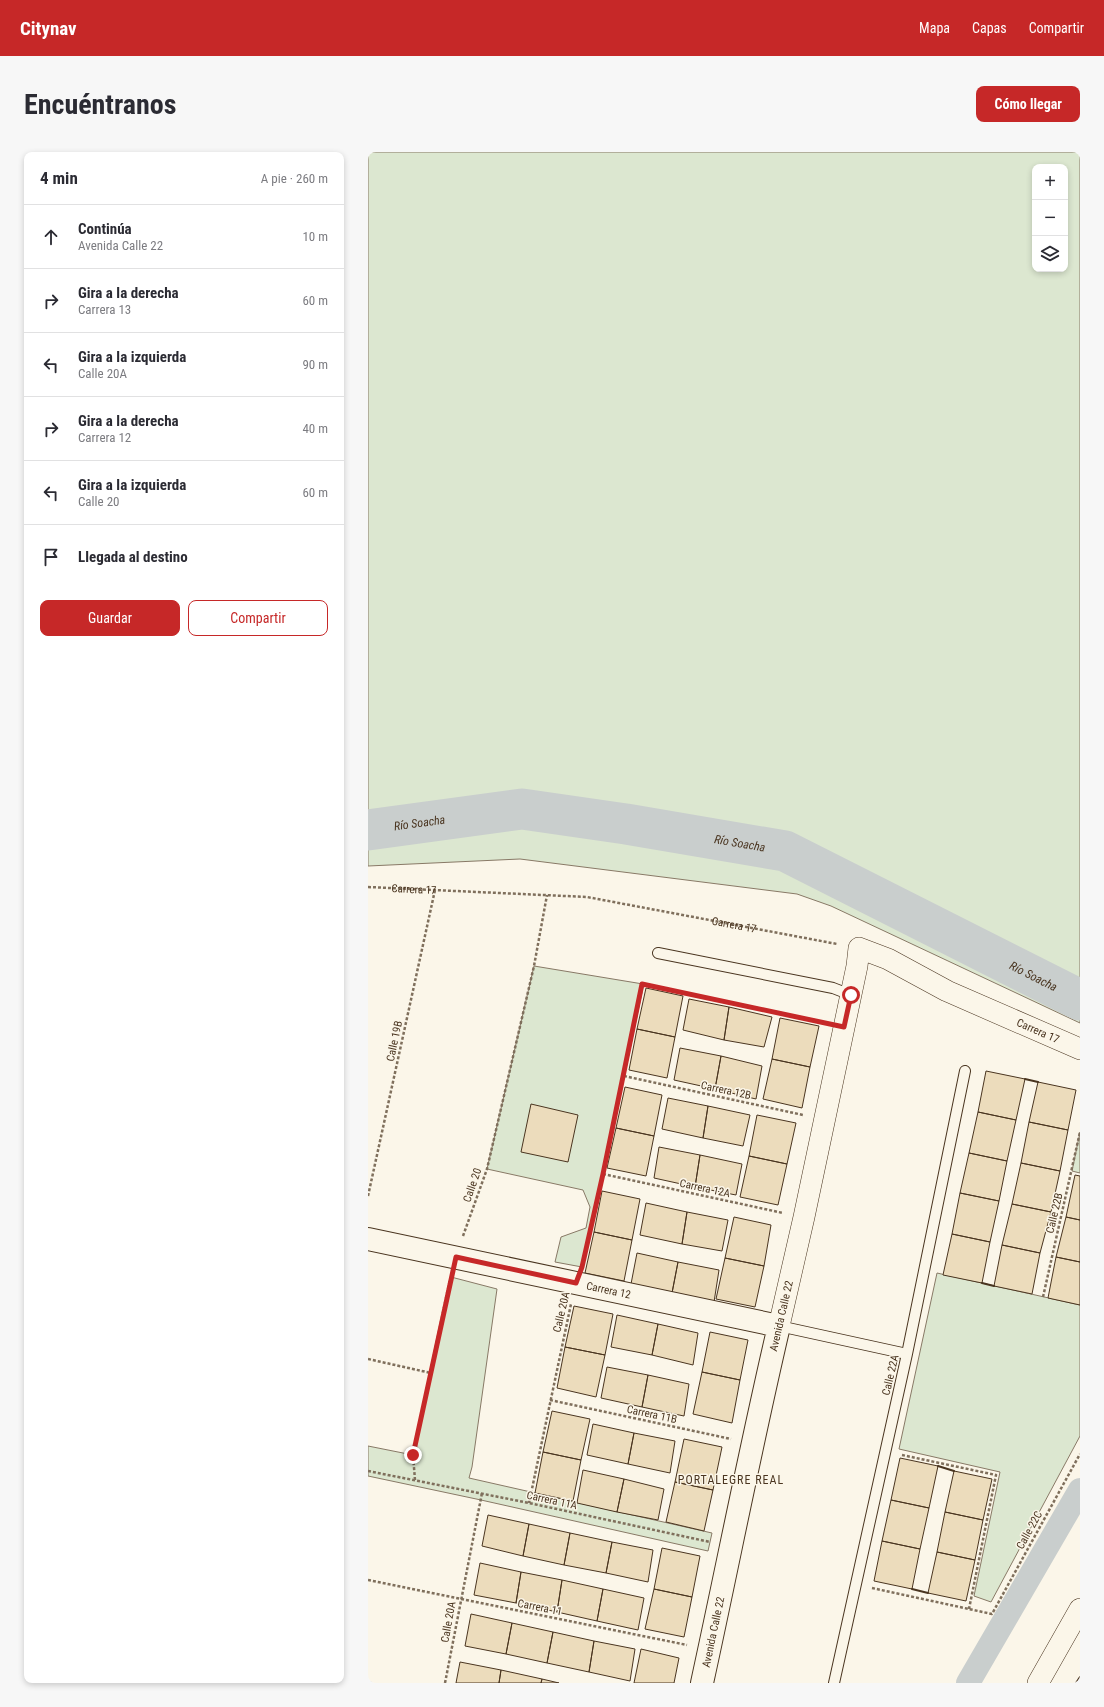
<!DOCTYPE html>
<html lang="es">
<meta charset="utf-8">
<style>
body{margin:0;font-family:"Roboto Condensed",sans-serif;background:#f7f7f7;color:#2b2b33}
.controls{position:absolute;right:12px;top:12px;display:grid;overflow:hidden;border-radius:8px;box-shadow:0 2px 6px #0003}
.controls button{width:36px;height:36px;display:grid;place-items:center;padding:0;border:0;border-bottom:1px solid #e1e1e2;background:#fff;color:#2b2b33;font:20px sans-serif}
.stop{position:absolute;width:12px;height:12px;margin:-9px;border:3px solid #c62828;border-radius:50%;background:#fff}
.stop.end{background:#c62828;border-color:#fff;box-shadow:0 1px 4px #0008}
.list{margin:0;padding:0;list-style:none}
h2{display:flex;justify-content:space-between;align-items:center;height:52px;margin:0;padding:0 16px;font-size:17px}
h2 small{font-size:13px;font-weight:400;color:#7c7c81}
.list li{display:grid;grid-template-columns:26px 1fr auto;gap:12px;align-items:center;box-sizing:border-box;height:64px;padding:0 16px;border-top:1px solid #e1e1e2}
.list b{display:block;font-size:15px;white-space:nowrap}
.list p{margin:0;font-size:13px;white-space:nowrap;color:#7c7c81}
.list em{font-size:13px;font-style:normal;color:#7c7c81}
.actions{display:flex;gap:8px;padding:12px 16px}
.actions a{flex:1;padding:9px 0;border:1px solid #c62828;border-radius:8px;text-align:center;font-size:14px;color:#c62828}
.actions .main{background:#c62828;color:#fff}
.icon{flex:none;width:22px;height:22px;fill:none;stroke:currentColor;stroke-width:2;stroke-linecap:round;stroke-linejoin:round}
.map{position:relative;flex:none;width:712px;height:1531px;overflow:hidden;border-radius:8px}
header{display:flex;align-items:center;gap:24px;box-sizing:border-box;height:56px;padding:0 20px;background:#c62828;color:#fff}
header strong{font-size:19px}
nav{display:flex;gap:22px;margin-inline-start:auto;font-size:14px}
.intro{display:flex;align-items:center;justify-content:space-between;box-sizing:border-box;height:96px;padding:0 24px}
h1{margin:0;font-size:28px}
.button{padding:10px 18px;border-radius:8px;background:#c62828;color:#fff;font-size:14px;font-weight:700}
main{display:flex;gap:24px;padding:0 24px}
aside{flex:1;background:#fff;border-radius:8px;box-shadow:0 2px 6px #0003}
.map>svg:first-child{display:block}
.green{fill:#dce7d0;stroke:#887966;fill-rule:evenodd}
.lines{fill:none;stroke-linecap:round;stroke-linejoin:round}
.canal{stroke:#c9cecd;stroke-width:24}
.river{stroke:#c9cecd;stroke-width:41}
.building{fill:#ecdcbc;stroke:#4a3520}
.lane-casing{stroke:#4a3520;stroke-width:12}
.street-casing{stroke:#4a3520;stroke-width:22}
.secondary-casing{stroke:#4a3520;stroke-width:24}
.path{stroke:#7f6f5c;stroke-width:2.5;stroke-dasharray:3 2;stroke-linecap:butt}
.lane{stroke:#fbf6e9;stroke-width:10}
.street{stroke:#fbf6e9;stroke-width:21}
.secondary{stroke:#fbf6e9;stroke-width:22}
.wall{stroke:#4a3520;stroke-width:2}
.route{stroke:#c62828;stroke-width:5}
.labels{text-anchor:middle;stroke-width:3;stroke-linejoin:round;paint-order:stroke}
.street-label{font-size:11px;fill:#4a3520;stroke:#fbf6e9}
.water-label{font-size:12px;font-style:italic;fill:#4a3520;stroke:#fbf6e9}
.neighbourhood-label{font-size:12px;letter-spacing:1px;fill:#4a3520;stroke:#fbf6e9}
</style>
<header>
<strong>Citynav</strong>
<nav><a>Mapa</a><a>Capas</a><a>Compartir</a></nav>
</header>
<div class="intro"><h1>Encuéntranos</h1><a class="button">Cómo llegar</a></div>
<main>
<aside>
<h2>4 min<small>A pie · 260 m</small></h2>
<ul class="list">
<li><svg class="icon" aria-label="ahead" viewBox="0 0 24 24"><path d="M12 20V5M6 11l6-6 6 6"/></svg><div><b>Continúa</b><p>Avenida Calle 22</p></div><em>10 m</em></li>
<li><svg class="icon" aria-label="right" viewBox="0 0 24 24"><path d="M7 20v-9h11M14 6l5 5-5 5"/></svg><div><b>Gira a la derecha</b><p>Carrera 13</p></div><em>60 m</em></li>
<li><svg class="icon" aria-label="left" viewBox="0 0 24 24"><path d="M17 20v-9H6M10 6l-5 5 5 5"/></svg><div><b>Gira a la izquierda</b><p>Calle 20A</p></div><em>90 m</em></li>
<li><svg class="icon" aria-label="right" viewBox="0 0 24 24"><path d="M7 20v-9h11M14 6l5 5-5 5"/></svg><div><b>Gira a la derecha</b><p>Carrera 12</p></div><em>40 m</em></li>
<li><svg class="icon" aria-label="left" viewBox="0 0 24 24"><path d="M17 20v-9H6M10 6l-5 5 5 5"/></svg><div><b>Gira a la izquierda</b><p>Calle 20</p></div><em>60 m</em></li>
<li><svg class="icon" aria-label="arrive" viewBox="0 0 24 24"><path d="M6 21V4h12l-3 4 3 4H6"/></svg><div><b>Llegada al destino</b></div></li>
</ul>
<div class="actions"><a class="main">Guardar</a><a>Compartir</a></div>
</aside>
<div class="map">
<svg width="712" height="1531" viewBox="0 0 712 1531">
<rect width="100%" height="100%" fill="#fbf6e9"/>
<path class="green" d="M0,0h712v871l-249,-117 -34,-12 -277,-35 -152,7zM667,15h30v102h-30z
M166,814l109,18 -40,190 -21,93 -27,-5 6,-25 25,-9 4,-21 -7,-17 -96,-21z
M712,980v41l-8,-2z
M569,1121l143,32v131l-89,166 -17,-6 26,-124 -101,-23z
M83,1125l46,12 -25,178 -3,11 243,55 -4,18 -227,-51 -113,-24v-30l45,9z"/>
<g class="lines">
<path class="canal" d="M600,1531l112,-193"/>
<path class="river" id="s1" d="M0,678l154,-21 104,15 159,27 295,149"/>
</g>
<path class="building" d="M278,836l37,8 -8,41 -38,-8z
M321,847l40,8 -5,33 -41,-10z
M361,855l43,10 -8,30 -40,-7z
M412,866l39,8 -9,41 -38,-8z
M269,877l38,8 -8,41 -38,-8z
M312,896l41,8 -6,33 -41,-9z
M353,904l41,10 -6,33 -41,-10z
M404,907l38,8 -8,41 -39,-9z
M618,919l39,8 -9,41 -38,-8z
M670,930l38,8 -8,40 -39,-8z
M257,935l37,8 -8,41 -38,-8z
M300,946l40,8 -5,32 -41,-9z
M163,952l47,11 -10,47 -47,-10z
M340,954l42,9 -7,31 -40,-8z
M610,960l38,8 -9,41 -38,-8z
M389,963l39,8 -9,41 -38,-8z
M661,970l39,8 -8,41 -39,-8z
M248,976l38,8 -8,40 -39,-8z
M291,995l41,8 -5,32 -41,-9z
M601,1001l38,8 -8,40 -39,-8z
M332,1003l42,9 -6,31 -41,-8z
M381,1004l38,8 -9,41 -38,-8z
M653,1011l39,8 -9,41 -39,-8z
M707,1023l5,1v44l-14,-3z
M234,1039l38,8 -8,41 -38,-8z
M592,1041l39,8 -9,41 -38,-8z
M278,1051l41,9 -5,32 -42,-9z
M644,1052l39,8 -11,41 -38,-8z
M319,1060l41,8 -6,31 -40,-7z
M366,1065l37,8 -7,41 -39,-8z
M698,1065l14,3v42l-24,-5z
M226,1080l38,8 -8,41 -39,-8z
M584,1082l38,8 -8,41 -39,-8z
M634,1093l38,8 -8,41 -38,-8z
M269,1101l41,9 -6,31 -41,-9z
M688,1105l24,5v43l-32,-7z
M357,1106l39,8 -9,41 -39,-8z
M310,1110l41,8 -5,32 -42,-9z
M206,1154l39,8 -8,41 -40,-8z
M249,1163l41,9 -6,31 -41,-8z
M290,1172l40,9 -5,32 -41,-10z
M342,1180l38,8 -8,40 -38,-8z
M197,1195l40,8 -9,42 -39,-9z
M239,1215l41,8 -6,32 -41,-9z
M334,1220l38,8 -8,43 -39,-9z
M280,1223l41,9 -5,32 -42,-9z
M184,1259l38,8 -9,41 -38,-8z
M225,1272l41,9 -6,31 -41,-9z
M266,1281l41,8 -5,32 -42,-9z
M316,1287l38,8 -9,43 -38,-8z
M175,1300l38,8 -8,41 -38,-8z
M532,1306l38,8 -9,42 -38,-8z
M215,1318l41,9 -7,33 -40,-9z
M586,1319l38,8 -9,41 -38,-8z
M256,1327l40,10 -6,31 -41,-8z
M307,1330l38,8 -9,41 -38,-9z
M523,1348l38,8 -9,41 -38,-8z
M577,1360l38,8 -8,40 -38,-8z
M120,1363l41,9 -6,32 -41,-10z
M161,1372l41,9 -6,32 -41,-9z
M202,1381l42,9 -6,31 -42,-8z
M514,1389l38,8 -8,40 -38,-8z
M244,1390l41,8 -5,32 -42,-9z
M294,1396l38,8 -8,41 -38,-8z
M569,1400l38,8 -9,41 -38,-8z
M112,1411l41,9 -5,31 -42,-8z
M153,1420l41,8 -5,32 -41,-9z
M194,1428l41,9 -6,32 -40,-9z
M235,1437l41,9 -6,32 -41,-9z
M286,1437l38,8 -8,40 -39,-8z
M103,1462l41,9 -6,31 -41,-8z
M144,1471l41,9 -6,31 -41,-9z
M185,1480l41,9 -5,31 -42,-9z
M226,1489l41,8 -5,32 -41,-9z
M273,1497l38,9 -5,25h-40z
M92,1510l41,8 -2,13h-43z
M133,1518l41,9 -1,4h-42z
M174,1527l17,4h-18z"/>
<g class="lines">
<g class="lane-casing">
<path id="lane" d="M290,801l175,35 18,7
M411,1174l128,28
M466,1531l73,-329 58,-283"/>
</g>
<g class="street-casing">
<g id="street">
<path id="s3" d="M411,1174l25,-109 53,-251 2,-18 29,11 59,32 133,58"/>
<path d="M670,1531l42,-74"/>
</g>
</g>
<g class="secondary-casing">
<g id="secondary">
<path id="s4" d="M0,1087l411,87c-28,119 -51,238 -77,357"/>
</g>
</g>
<g class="path">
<path id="s2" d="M0,735l219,10 250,47"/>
<path d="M256,924l179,39"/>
<path d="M235,1022l180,39"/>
<path d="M0,1044l67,-306"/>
<path d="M95,1084l24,-67 47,-203 13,-71"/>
<path d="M215,1111l20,-89 40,-190 180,38"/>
<path d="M675,1145l37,-165"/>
<path d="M0,1207l63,14"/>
<path d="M182,1248l181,39"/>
<path d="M534,1303l94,20 -27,134"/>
<path d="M0,1319l161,32 181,39"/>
<path d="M47,1328l-2,-25 37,-176"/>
<path d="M161,1351l42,-199"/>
<path d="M0,1428l319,65"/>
<path d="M504,1436l120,26 88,-160"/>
<path d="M0,1530l4,1"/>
<path d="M77,1531l37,-190"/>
</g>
<use href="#lane" class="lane"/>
<use href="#street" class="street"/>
<use href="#secondary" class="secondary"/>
<path class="wall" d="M657,927l13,3
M614,1131l12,3
M570,1314l16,5
M544,1437l16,4
M708,1531l4,-6"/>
</g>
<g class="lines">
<path class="route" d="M45,1303l43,-198 120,26 6,-16 21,-93 39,-190 202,43 7,-32"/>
</g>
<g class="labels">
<g class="street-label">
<text dy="4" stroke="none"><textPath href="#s2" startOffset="46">Carrera 17</textPath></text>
<text dy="4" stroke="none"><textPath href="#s2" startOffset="369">Carrera 17</textPath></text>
<text dy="4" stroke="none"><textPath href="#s3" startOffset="584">Carrera 17</textPath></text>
<text transform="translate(26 889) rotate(-78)" y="4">Calle 19B</text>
<text transform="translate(358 938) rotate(12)" y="4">Carrera 12B</text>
<text transform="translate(104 1033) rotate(-71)" y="4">Calle 20</text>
<text transform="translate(337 1036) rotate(12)" y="4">Carrera 12A</text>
<text transform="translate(686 1061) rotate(-77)" y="4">Calle 22B</text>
<text dy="4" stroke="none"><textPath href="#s4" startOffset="246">Carrera 12</textPath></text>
<text transform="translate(193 1160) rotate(-77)" y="4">Calle 20A</text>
<text transform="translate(413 1164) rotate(-77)" y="4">Avenida Calle 22</text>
<text transform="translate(522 1223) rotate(-77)" y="4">Calle 22A</text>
<text transform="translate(284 1262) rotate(12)" y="4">Carrera 11B</text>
<text transform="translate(184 1348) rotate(12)" y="4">Carrera 11A</text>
<text transform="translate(661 1378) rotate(-61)" y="4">Calle 22C</text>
<text transform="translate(172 1455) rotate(11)" y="4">Carrera 11</text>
<text transform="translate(80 1470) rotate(-80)" y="4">Calle 20A</text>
<text transform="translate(345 1480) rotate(-78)" y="4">Avenida Calle 22</text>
</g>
<g class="water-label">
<text dy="4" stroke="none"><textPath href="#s1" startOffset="52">Río Soacha</textPath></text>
<text dy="4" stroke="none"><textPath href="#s1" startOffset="376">Río Soacha</textPath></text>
<text dy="4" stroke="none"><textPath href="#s1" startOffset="700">Río Soacha</textPath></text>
</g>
<g class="neighbourhood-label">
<text x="363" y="1332">PORTALEGRE REAL</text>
</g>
</g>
</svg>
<div class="controls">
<button>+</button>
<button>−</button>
<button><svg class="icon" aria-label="layers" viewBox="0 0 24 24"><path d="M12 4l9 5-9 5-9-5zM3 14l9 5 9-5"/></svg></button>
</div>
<div class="stop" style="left:483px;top:843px"></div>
<div class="stop end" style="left:45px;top:1303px"></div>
</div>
</main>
